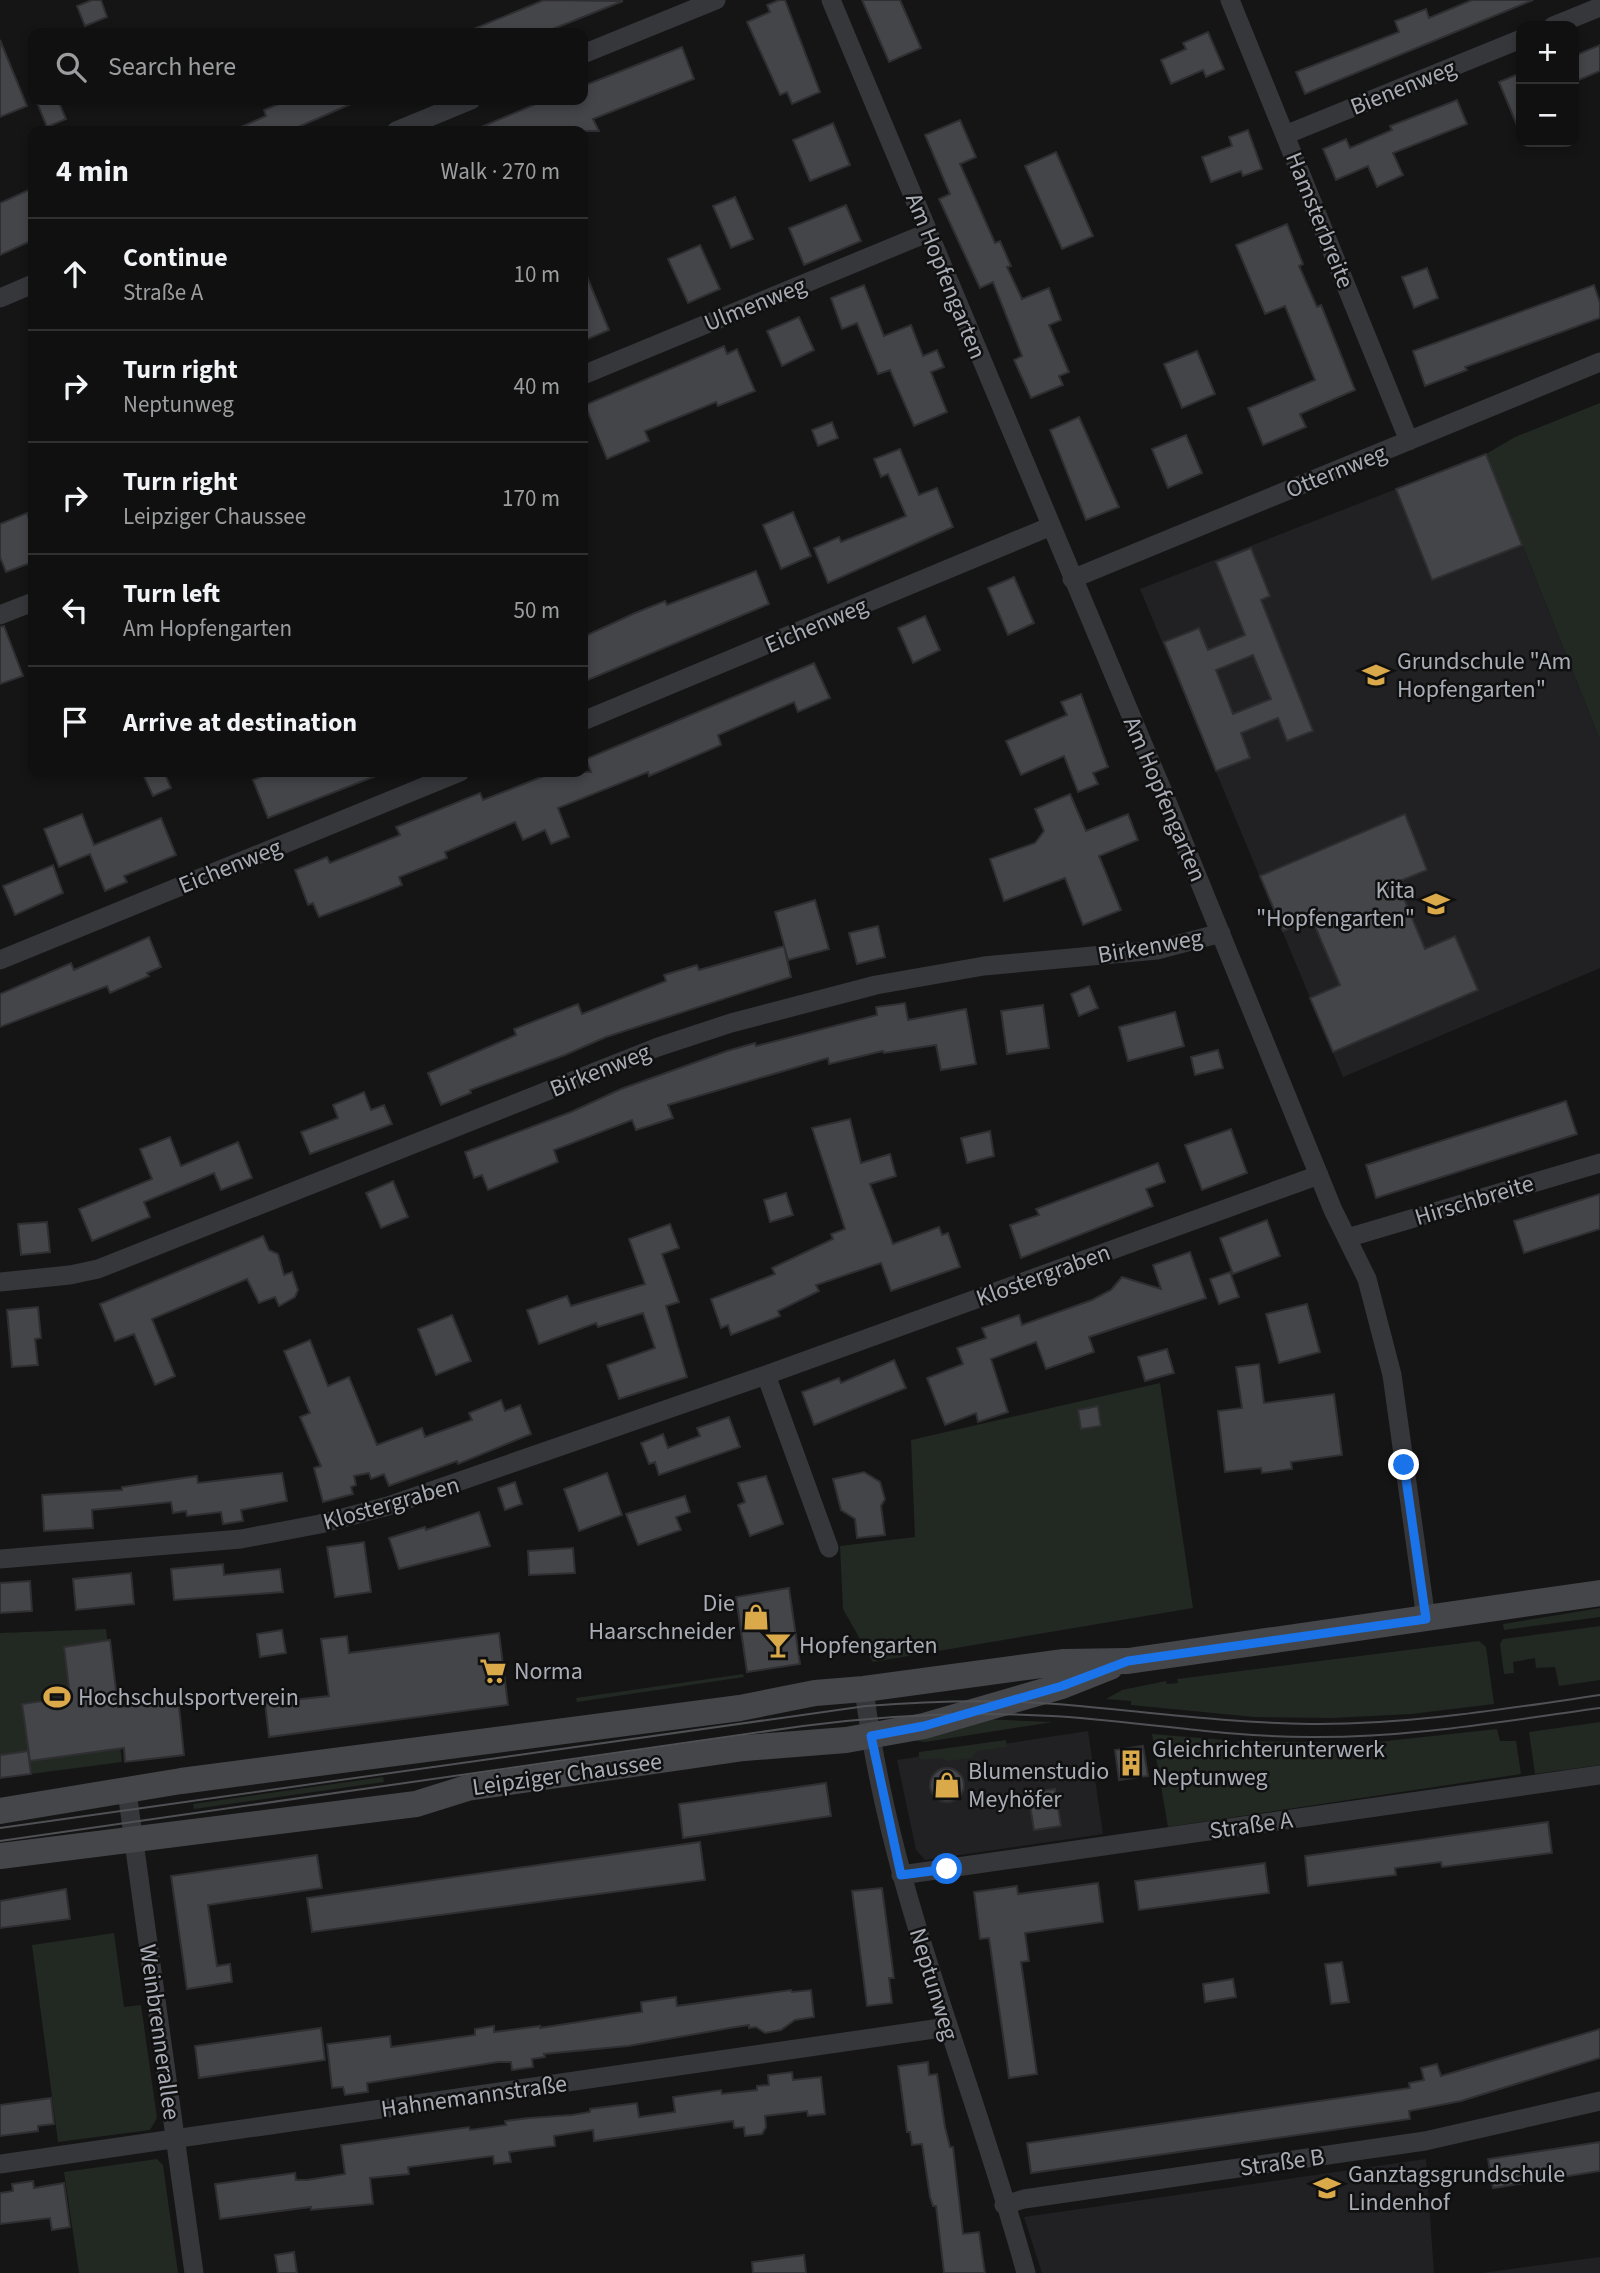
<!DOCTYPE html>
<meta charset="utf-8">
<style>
body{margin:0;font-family:"Source Sans 3",sans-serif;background:#1e1e1e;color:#f1f3f6}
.controls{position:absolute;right:21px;top:21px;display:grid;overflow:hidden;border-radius:14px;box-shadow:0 4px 10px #0003}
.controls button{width:63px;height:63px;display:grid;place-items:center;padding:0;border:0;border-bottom:2px solid #303030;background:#101010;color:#f1f3f6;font:35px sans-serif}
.stop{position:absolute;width:21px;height:21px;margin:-16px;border:5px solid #1a73e8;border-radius:50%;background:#fff}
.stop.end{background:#1a73e8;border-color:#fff;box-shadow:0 2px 7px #0008}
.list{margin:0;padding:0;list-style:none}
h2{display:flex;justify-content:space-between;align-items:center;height:91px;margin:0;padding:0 28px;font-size:30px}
h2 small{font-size:23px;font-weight:400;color:#9c9d9f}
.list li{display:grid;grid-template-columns:46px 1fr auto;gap:21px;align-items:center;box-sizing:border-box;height:112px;padding:0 28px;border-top:2px solid #303030}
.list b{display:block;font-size:26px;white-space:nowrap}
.list p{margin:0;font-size:23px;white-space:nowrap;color:#9c9d9f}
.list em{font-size:23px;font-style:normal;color:#9c9d9f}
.icon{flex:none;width:38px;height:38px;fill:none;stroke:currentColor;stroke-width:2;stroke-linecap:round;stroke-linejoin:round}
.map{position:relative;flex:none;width:1600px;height:2273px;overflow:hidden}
.search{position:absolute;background:#101010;box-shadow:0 4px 10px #0003;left:28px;top:28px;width:560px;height:77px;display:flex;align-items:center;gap:18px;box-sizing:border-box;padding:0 24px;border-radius:14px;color:#9c9d9f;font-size:26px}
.panel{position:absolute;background:#101010;box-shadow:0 4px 10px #0003;left:28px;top:126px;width:560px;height:651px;border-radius:14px}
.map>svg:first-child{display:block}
.built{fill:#212123}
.green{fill:#222822}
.building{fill:#444549;stroke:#2f2f32;stroke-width:2;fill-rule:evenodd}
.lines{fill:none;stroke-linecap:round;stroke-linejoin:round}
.street{stroke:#36373b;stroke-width:19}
.secondary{stroke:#45464a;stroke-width:26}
.tram{stroke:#505155;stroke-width:2}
.route{stroke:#1a73e8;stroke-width:9}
.labels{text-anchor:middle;stroke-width:5;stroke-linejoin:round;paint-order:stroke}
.street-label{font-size:24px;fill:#a8acb5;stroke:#101011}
.poi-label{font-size:24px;fill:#a8acb5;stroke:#101011;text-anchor:start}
</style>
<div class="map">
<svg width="1600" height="2273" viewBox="0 0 1600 2273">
<rect width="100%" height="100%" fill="#151516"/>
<path class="built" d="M1486,454l114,286v228l-257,109 -203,-488z
M1088,1731l15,103 -178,26 -9,-10 -19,-90z
M1426,2159l8,114h-392l-18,-56z
M1600,2257v16h-118z"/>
<path class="green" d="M1600,403v337l-114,-286 29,-17z
M1160,1383l33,225 -320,54 -30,-53 -3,-63 75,-9 -4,-97z
M1600,1608v9l-96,13 -1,-6z
M1600,1626v54l-41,6 -4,-19 -19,1 -1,-10 -22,4 1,11 -10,1 -4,-30 3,-5z
M106,1629l16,133 -122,16v-145z
M1479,1641l7,6 8,57 -83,10 -79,4 -78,-1 -123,-12v-4l-25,-2 16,-9 44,-9 1,3 11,-1 -1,-4z
M743,1674l1,3 -167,25 -1,-4z
M982,1719l71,3 -128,20 -15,-2z
M1600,1722v43l-65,9 -6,-42z
M1497,1729l3,12h16l5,33 -353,53 -16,-93 73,6v8l10,2 3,-9 130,2z
M1006,1740l1,7 -30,4 -5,7 -25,3 -5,-3 -21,2 -2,-3v-5z
M383,1777l1,5 -190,27 -1,-5z
M114,1933l10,74 17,-2 16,113 -7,12 -92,12 -26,-197z
M157,2159l6,6 15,108h-99l-15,-101z"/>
<path class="building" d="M92,0h9l6,17 -22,9 -8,-20z
M544,0l79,1 -80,32h-79z
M779,0h6l35,92 -28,12 -5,-12 -7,3 -33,-73 23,-10 -3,-7z
M862,0h38l21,48 -32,14z
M1472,0h61l-228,94 -9,-22 103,-40 -4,-11 31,-12 3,9z
M1208,32l16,37 -18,8 -3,-7 -32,14 -10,-24 25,-11 -3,-6z
M0,40l27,66 -27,11z
M1600,45v26l-26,11v-26z
M682,47l12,32 -101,40 6,12h-127l73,-31h38v-14z
M1521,73v62l-22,-53z
M36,100h22l8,19 -19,8z
M288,100h72l-71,31h-57l34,-15 -2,-6z
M1457,100l10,24 -74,29 10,22 -26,12 -9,-21 -32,14 -13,-31 23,-10 4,9 42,-18 -2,-4z
M960,120l16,37 -16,7 35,79 5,-2 11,25 -4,1 15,32 27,-11 12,32 -12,5 20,47 -10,4 4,9 -32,13 -17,-38 8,-4 -29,-74 -13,6 -41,-89 11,-5 -25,-59z
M833,123l17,42 -40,16 -17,-41z
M1248,130l14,39 -19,7 -2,-5 -30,11 -9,-25 30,-11 -3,-9z
M1056,152l37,84 -31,13 -37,-83z
M33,188v52l-33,15v-52z
M735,197l18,42 -22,9 -18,-42z
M846,205l15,36 -57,24 -15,-37z
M1287,224l16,40 -4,2 18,41 4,-2 34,85 -55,24 6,13 -43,18 -15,-37 67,-28 -30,-74 -20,8 -29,-69z
M700,245l20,44 -32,14 -20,-44z
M583,267l26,63 -26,11z
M1427,268l11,30 -24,10 -12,-31z
M864,285l20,51 27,-11 12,31 14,-6 7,17 -13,5 16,40 -33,14 -24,-56 -12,4 -21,-51 -15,6 -11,-31z
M1594,285l6,18v15l-135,49 2,3 -42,16 -12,-35z
M799,317l15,33 -32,16 -15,-35z
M724,346l3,8 10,-5 18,42 -37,15 -2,-4 -71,29 4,10 -42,18 -22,-54z
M1197,351l18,43 -33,14 -18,-44z
M1079,417l40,90 -33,13 -36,-90z
M832,422l6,16 -20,8 -6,-16z
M1186,435l16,38 -34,15 -16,-39z
M900,449l19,46 18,-7 16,39 -125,56 -14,-35 25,-11 2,5 65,-26 -18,-42 -7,3 -7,-18z
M1486,454l36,91 -90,35 -36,-91z
M793,512l18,44 -30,13 -18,-44z
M27,513l6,18v31l-27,10 -6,-15v-33z
M1251,548l19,48 -9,4 52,131 -26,10 -9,-23 -37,15 9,25 -34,13 -52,-129 35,-14 9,22 37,-15 -29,-73zM1253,655l18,44 -38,15 -17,-44z
M756,571l13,33 -186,78v-45l52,-24 30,-12 2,4z
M1014,577l20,46 -26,12 -20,-47z
M925,616l15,34 -27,13 -15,-35z
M4,626l19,50 -23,8v-57z
M814,663l16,35 -32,14 -4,-10 -76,33 3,10 -72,31 -1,-4 -90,36 11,29 -18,7 -6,-14 -22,10 -8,-18 -70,30 2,6 -48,19 3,8 -35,14 -48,18 -6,-14 -5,2 -13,-35 32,-13 3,6 70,-28 -4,-8 84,-34 3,7 71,-28h37l-5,-13z
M1081,694l27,73 -15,6 5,11 -20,8 -14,-36 -43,19 -15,-34 61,-26 -6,-13z
M142,772h22l7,16 -18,8z
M272,772h114l-118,46 -15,-38z
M1070,794l16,37 42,-17 10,26 -39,16 22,54 -38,15 -18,-47 -61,23 -14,-42 45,-16 9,-12 -9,-22z
M82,814l12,31 67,-27 15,37 -52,21 3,6 -22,9 -15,-37 -31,13 -15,-38z
M1405,814l22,56 -30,12 28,67 30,-13 23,54 -145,62 -23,-54 30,-13 -28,-66 -29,12 -23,-55z
M53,865l10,28 -48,22 -12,-29z
M815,900l14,49 -41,11 -13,-48z
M878,926l7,31 -28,7 -8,-31z
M149,937l12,30 -14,6 2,3 -39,17 -3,-7 -107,41v-33l71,-31 3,7z
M784,946l7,31 -185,60 -41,18 -95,35 1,3 -30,12 -13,-32 88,-38 -2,-6 64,-25 4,10 84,-33 -2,-6 33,-10 2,5z
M1089,986l9,22 -19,8 -8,-22z
M905,1003l3,17 58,-11 10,55 -35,6 -5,-25 -52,8 -1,-2 -54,13 -1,-6 -160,47 5,13 -37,12 -4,-10 -78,30 4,12 -70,28 -6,-15 -8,3 -9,-26 106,-40 50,-23 106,-38 28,-8 1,3 121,-31 -1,-8z
M1043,1005l6,43 -42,6 -6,-43z
M1175,1012l9,34 -56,15 -9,-34z
M1218,1050l5,18 -28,7 -4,-18z
M364,1092l7,18 13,-5 8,19 -82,30 -9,-22 37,-14 -5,-13z
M1566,1101l11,33 -201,64 -10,-33z
M850,1119l11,44 29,-9 6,22 -26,8 23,60 46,-17 3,8 6,-2 12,34 -69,24 -10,-28 -65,22 3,6 -41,20 2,5 -49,19 -3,-10 -7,3 -10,-29 64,-25 -3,-6 61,-29 -2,-5 14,-5 -33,-101z
M1231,1129l16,44 -45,17 -17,-45z
M990,1131l4,25 -27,7 -6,-25z
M170,1137l11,29 57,-24 14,36 -31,12 -7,-17 -70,29 6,15 -58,24 -13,-32 73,-30 -12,-30z
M1158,1163l7,19 -19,7 7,17 -132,52 -11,-33 29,-10 -3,-6z
M393,1181l15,36 -27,11 -15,-35z
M786,1193l7,22 -23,7 -6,-22z
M1600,1194v35l-76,24 -10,-32z
M1267,1220l13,36 -47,18 -13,-36z
M47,1222l3,30 -29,3 -3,-31z
M670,1224l9,24 -17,6 17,48 -13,4 21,71 -68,22 -12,-34 48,-17 -12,-35 -45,14 -2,-4 -57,21 -12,-34 40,-14 4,10 74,-22 -16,-45z
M263,1236l6,14 9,4 6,21 8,-3 6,18 -3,7 -16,9 -4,-9 -16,6 -12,-24 -95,40 23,57 -20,9 -21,-51 -19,7 -15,-37z
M1190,1252l16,46 -117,39 5,15 -48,17 -10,-27 -45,17 17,53 -30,10 -2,-9 -31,12 -18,-47 36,-14 -6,-16 29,-10 -4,-10 37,-13 3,10 70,-25 19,-10 11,-13 39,12 -8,-24z
M1230,1272l9,25 -20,7 -9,-25z
M1307,1304l13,48 -41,11 -13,-49z
M38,1307l3,31 -6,1 3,26 -26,2 -5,-57z
M452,1315l19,46 -35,14 -18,-46z
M310,1340l18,46 21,-9 28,68 45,-17 3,9 47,-17 -3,-7 32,-13 4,11 15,-6 11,29 -73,30 -1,-3 -68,25 -5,-12 -13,5 -2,-6 -15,3 2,9 -5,2 2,7 -30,8 -9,-34 7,-2 -21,-49 10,-4 -26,-62z
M1167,1349l7,24 -29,8 -7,-24z
M894,1360l12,28 -92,37 -12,-33 37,-14 2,5z
M1259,1364l5,39 70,-9 8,61 -51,7 1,7 -30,4 -1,-5 -36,4 -7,-61 24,-3 -6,-41z
M1098,1406l3,20 -20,3 -3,-19z
M729,1417l11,30 -81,28 -4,-13 -6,2 -8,-21 22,-9 5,14 32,-12 -3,-8z
M864,1472l16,10 5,17 -4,7 4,29 -28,3 -2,-19 -14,-9 -8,-31z
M282,1473l5,28 -46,9 2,11 -20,3 -2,-12 -34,4 -1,-5 -13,2 -2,-11 -79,8 1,18 -49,3 -2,-36 80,-5v-3l75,-11 1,7z
M607,1473l15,42 -43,16 -15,-42z
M766,1476l17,48 -33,12 -12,-31 7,-3 -7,-19z
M515,1482l7,22 -17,6 -7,-22z
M685,1496l5,16 -14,5 5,13 -43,15 -12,-31z
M479,1512l11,34 -91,23 -10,-31 36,-11 1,3z
M364,1542l7,50 -36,5 -8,-50z
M573,1548l2,25 -46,2 -1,-24z
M223,1564l1,11 56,-6 3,23 -109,8 -3,-31z
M131,1573l3,31 -58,6 -3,-31z
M30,1581l2,30 -32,2v-30z
M789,1588l11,76 -53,8 -11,-75z
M282,1630l4,23 -26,4 -3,-23z
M499,1633l9,72 -239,32 -4,-34 64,-7 -8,-57 26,-3 2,17z
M110,1640l8,67 60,-10 6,58 -59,7 -1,-14 -94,13 -8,-57 48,-7 -6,-50z
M1143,1746l5,30 -29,4 -4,-30z
M28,1751l3,23 -31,4v-23z
M930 1785a17 17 0 1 1 34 0a17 17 0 1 1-34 0Z
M826,1783l5,33 -148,22 -4,-34z
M1055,1789l6,37 -27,4 -6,-37z
M1548,1822l4,31 -110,14 -1,-5 -46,6 1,7 -88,11 -3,-30z
M700,1842l5,38 -393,52 -5,-34z
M317,1855l5,33 -114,17 9,61 13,-2 2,18 -45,7 -16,-113z
M1265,1863l4,30 -130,17 -4,-29z
M1098,1883l5,39 -78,11 4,28 -8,1 16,112 -28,4 -20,-140 -9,1 -6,-47 43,-6 1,8z
M882,1888l12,90h-5l3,25 -25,3 -15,-115z
M66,1889l4,30 -70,9v-27z
M1342,1962l7,40 -18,2 -6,-40z
M1233,1979l3,18 -31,5 -2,-18z
M791,1990l1,2 19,-2 3,27 -19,3 -14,10 -16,3 -9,-6 -7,1v-3l-19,3 -102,18 -84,8 1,3 -13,2 1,8 -21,3 -1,-8h-13l-131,21 1,9 -23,3 -2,-8 -11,1 -5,-44 63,-8 1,11 84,-12v-6l19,-3v6l46,-6v2l102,-16 -1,-10 35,-5 1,9z
M321,2028l4,32 -126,18 -4,-32z
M1600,2029v29l-139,43 -52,10 1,8 -379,54 -4,-30 383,-55 -1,-5 15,-3 -3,-12 16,-4 4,12z
M928,2062l1,13 8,-1 8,53 5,20h3l10,87 16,-2 6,41h-41l-8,-67h-3l-3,-9 -8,-53 -10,1 -2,-13h-3l-9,-66z
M792,2072l1,8 28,-3 4,37 -17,2 -1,-5 -42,5 1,11 -4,7 -17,2 -1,-9 -10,1 -1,-7 -139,20 -1,-11 -39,6 1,10 -46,6 2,10 -17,2 -1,-8 -85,11 1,7 -39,4 3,26 -62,6v-3l-91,12 -5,-35 80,-11 1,7h11l38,-6 -4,-29 128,-18 1,3 36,-5 -1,-4 24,-3 43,-3 18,-3v-3l47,-6 2,14 36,-5 -2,-15 48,-7 1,4 35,-4v-4l12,-1 -1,-10z
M51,2098l3,26 -16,2v5l-38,5v-31z
M1600,2142v29l-107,17 -5,-29z
M33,2181l1,7 30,-5 6,44 -18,3 -2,-12 -50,6v-31l13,-2 -1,-7z
M294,2252l3,21h-19l-3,-18z
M804,2255l2,18h-53l-1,-11z"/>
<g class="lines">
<path class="street" d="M831,0l332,792 170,418 34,69 25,96 34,244
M1230,0l179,441
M1553,26l47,-19
M583,54l133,-54
M396,131l75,-31
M1285,135l236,-96
M0,298l33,-14
M583,375l344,-142
M1072,579l528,-217
M0,615l33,-13
M583,721l466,-194
M0,960l460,-188
M1347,1238l253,-75
M0,1282l70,-7 28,-6 560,-222 73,-24 145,-38 108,-19 173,-16 64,-17
M766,1375l63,173
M0,1559l241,-20 79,-15 68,-18 378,-131 553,-200
M864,1689c25,202 109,389 162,584
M127,1792l67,481
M901,1875l699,-100
M0,2164l948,-137
M1004,2205l20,-6 401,-58 175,-40"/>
<path class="secondary" d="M0,1811l181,-30 559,-73 75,-15 49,-4 200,-27 64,-1 472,-68
M0,1856l416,-52 51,-16 277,-40 102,-8 78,-14 138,-40 48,-19"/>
<path class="tram" d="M0,1828l866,-122c63,-5 127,-7 190,-2 85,7 169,19 254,20 98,1 194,-15 290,-29
M0,1841l803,-115c83,-11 165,-15 249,-10 86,5 171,21 258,21 98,1 194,-16 290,-29"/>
</g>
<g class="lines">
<path class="route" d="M947,1869l-46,6 -30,-139 53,-10 138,-40 66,-25 298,-42 -22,-154"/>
</g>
<defs>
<g id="school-bare" transform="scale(2.1)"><path d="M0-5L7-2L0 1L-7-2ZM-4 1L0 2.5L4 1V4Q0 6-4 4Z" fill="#daa949" stroke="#101011" stroke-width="2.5" paint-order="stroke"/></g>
<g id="shop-bare" transform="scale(2.1)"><path d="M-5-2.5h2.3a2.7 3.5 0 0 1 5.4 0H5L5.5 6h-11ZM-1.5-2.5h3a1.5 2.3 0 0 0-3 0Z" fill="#daa949" stroke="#101011" stroke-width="2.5" paint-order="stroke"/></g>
<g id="bar-bare" transform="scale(2.1)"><path d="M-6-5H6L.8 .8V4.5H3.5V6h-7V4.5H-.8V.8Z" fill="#daa949" stroke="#101011" stroke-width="2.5" paint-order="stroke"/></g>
<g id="supermarket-bare" transform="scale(2.1)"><path d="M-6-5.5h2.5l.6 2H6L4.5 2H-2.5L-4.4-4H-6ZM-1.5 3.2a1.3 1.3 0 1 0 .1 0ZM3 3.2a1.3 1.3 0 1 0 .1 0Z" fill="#daa949" stroke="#101011" stroke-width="2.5" paint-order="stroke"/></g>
<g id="stadium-bare" transform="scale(2.1)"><path d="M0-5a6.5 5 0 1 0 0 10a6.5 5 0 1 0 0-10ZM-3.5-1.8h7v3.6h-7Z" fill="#daa949" stroke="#101011" stroke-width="2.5" paint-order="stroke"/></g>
<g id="building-bare" transform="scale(2.1)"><path d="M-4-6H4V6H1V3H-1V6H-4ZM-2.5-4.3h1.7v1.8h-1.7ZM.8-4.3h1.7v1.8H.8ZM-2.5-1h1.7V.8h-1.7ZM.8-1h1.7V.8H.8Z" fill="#daa949" stroke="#101011" stroke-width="2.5" paint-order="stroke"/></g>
</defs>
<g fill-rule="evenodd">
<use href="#school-bare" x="1376" y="675"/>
<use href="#school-bare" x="1436" y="904"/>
<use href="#shop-bare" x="756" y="1617"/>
<use href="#bar-bare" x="778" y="1645"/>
<use href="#supermarket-bare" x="493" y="1671"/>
<use href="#stadium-bare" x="57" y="1697"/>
<use href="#building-bare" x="1131" y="1763"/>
<use href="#shop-bare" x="947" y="1785"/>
<use href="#school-bare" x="1327" y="2188"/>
</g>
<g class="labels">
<g class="street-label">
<text transform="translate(1403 87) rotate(-22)" y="8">Bienenweg</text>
<text transform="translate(1320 220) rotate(68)" y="8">Hamsterbreite</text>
<text transform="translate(946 276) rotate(68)" y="8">Am Hopfengarten</text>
<text transform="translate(755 304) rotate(-22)" y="8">Ulmenweg</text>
<text transform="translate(1336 471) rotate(-22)" y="8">Otternweg</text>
<text transform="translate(816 625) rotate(-23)" y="8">Eichenweg</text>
<text transform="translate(1165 799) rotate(67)" y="8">Am Hopfengarten</text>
<text transform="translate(230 866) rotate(-22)" y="8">Eichenweg</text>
<text transform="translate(1150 946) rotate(-10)" y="8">Birkenweg</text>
<text transform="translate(600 1070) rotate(-22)" y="8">Birkenweg</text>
<text transform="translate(1474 1200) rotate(-17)" y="8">Hirschbreite</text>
<text transform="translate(1043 1275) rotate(-20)" y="8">Klostergraben</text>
<text transform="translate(391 1503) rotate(-16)" y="8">Klostergraben</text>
<text transform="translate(567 1774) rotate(-8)" y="8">Leipziger Chaussee</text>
<text transform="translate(1251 1825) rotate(-8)" y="8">Straße A</text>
<text transform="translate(934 1984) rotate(73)" y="8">Neptunweg</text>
<text transform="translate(160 2032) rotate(82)" y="8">Weinbrennerallee</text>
<text transform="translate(474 2096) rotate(-8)" y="8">Hahnemannstraße</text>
<text transform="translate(1282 2162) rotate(-8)" y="8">Straße B</text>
</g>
<g class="poi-label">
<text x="1397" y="669">Grundschule "Am<tspan x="1397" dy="28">Hopfengarten"</tspan></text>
<text x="1415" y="898" text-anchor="end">Kita<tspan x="1415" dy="28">"Hopfengarten"</tspan></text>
<text x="735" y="1611" text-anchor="end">Die<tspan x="735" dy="28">Haarschneider</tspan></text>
<text x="799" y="1653">Hopfengarten</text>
<text x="514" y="1679">Norma</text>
<text x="78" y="1705">Hochschulsportverein</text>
<text x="1152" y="1757">Gleichrichterunterwerk<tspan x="1152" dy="28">Neptunweg</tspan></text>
<text x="968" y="1779">Blumenstudio<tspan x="968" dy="28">Meyhöfer</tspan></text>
<text x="1348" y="2182">Ganztagsgrundschule<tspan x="1348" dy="28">Lindenhof</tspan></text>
</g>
</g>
</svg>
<div class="controls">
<button>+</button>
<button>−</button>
</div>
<div class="stop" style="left:947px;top:1869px"></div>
<div class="stop end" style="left:1404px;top:1465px"></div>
<div class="search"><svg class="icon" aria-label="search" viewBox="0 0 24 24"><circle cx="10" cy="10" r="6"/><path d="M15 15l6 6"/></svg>Search here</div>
<section class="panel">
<h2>4 min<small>Walk · 270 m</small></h2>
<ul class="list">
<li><svg class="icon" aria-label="ahead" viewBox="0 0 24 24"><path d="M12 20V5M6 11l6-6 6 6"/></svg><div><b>Continue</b><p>Straße A</p></div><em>10 m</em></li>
<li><svg class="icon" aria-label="right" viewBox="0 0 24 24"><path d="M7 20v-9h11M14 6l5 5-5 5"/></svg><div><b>Turn right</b><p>Neptunweg</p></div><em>40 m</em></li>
<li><svg class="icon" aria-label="right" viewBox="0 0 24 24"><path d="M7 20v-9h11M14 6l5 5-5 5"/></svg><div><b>Turn right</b><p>Leipziger Chaussee</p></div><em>170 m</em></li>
<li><svg class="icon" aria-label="left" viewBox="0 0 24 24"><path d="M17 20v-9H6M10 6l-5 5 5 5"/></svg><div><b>Turn left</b><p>Am Hopfengarten</p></div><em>50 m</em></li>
<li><svg class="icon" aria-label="arrive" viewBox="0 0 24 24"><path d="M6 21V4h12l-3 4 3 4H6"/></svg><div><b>Arrive at destination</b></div></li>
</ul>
</section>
</div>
